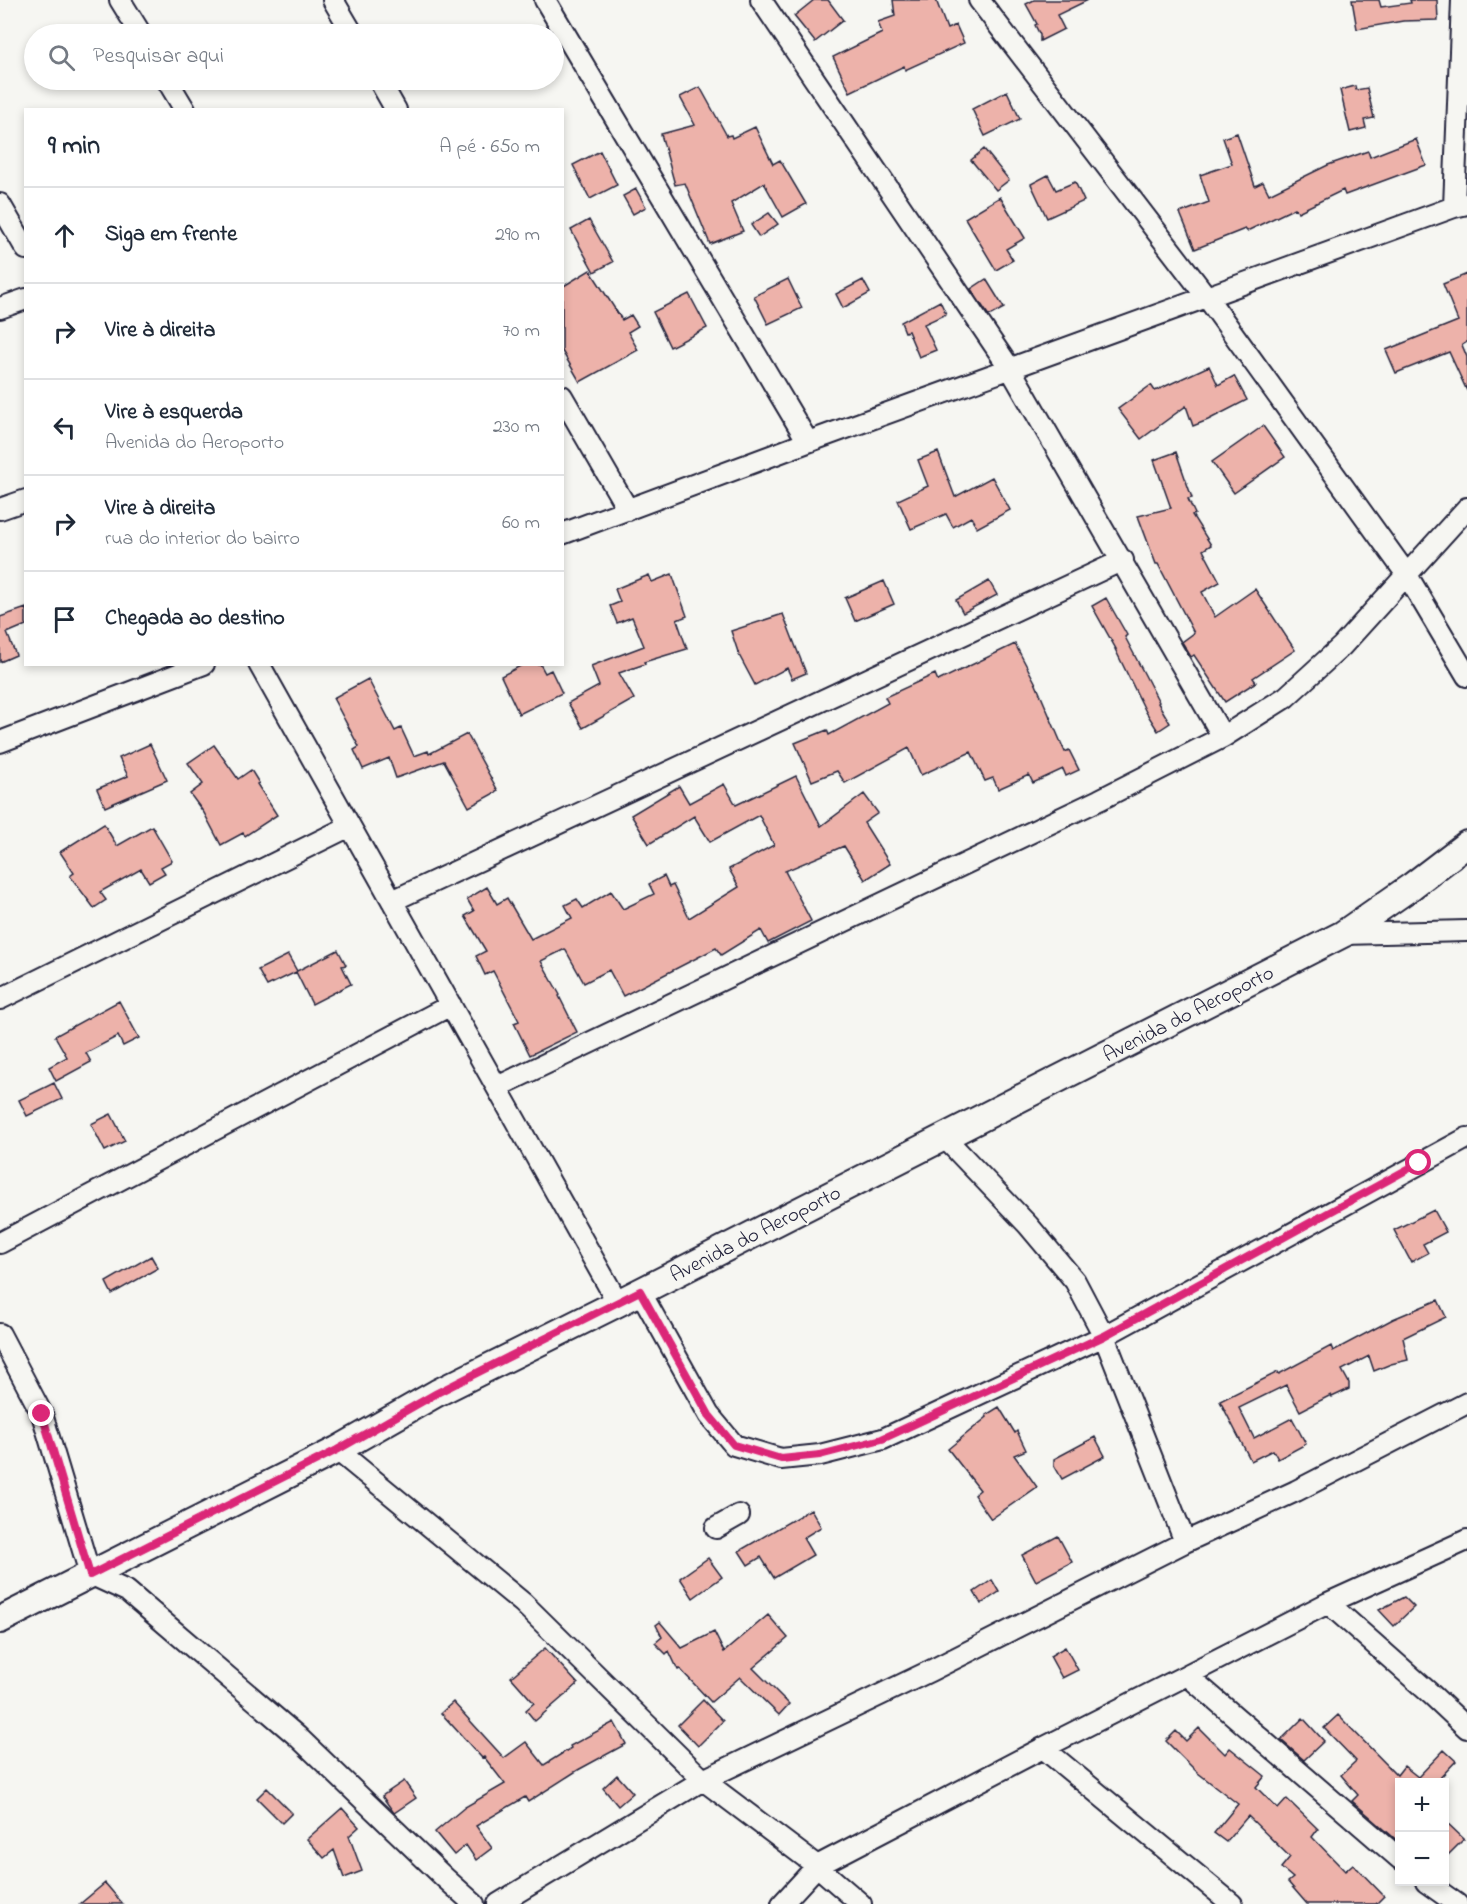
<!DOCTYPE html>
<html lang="pt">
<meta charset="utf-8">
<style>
body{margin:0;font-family:"Indie Flower",sans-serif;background:#f2f2f3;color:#1f2937}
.controls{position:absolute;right:18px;bottom:18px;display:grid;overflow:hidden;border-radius:0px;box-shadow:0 3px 9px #0003}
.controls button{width:54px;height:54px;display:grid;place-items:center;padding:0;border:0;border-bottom:2px solid #e0e1e3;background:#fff;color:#1f2937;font:30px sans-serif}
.stop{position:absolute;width:18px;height:18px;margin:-14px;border:4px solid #db2777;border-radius:50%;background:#fff}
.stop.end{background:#db2777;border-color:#fff;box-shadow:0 2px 6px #0008}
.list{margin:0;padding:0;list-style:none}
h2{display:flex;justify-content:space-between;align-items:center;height:78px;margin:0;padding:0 24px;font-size:26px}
h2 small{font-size:20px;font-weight:400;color:#747a83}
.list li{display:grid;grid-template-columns:39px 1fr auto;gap:18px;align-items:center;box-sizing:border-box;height:96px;padding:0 24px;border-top:2px solid #e0e1e3}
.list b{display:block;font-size:22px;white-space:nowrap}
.list p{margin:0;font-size:20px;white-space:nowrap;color:#747a83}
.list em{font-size:20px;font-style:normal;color:#747a83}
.icon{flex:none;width:33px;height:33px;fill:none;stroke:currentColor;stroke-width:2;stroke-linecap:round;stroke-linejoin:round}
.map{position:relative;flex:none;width:1467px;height:1904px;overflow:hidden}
.search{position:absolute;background:#fff;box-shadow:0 3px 9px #0003;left:24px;top:24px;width:540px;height:66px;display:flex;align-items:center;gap:15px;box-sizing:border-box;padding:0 21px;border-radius:33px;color:#747a83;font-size:22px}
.panel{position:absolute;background:#fff;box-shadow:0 3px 9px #0003;left:24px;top:108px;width:540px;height:558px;border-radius:0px}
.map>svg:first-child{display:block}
.building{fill:#edb2aa;stroke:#22223b;stroke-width:1.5}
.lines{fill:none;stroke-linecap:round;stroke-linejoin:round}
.minor-casing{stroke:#22223b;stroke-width:24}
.major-casing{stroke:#22223b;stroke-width:30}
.minor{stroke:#f6f6f2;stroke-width:20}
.major{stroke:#f6f6f2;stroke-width:26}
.route{stroke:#db2777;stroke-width:8}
.labels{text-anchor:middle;stroke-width:4.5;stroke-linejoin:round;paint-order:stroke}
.street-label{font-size:21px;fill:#22223b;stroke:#f6f6f2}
</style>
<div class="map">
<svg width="1467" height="1904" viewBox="0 0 1467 1904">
<rect width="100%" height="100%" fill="#f6f6f2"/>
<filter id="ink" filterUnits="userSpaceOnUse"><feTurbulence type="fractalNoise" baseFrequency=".0167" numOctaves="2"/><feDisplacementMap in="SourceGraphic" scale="12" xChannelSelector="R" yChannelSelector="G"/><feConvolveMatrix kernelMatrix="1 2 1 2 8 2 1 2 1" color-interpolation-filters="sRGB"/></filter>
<g filter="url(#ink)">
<path class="building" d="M814,0h14l15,20 -28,22 -21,-26z
M893,0h43l11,29 9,-4 8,18 -59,27 -1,-4 -54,26 -17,-35 49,-24 -4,-11 17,-6z
M1034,0h54l-31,15 7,14 -24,12v-6l-5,-10 2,-1 -11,-20z
M1352,0h27l2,7 30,-4 -1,-3h27l1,20 -35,1 -46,8z
M1355,86l1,4 11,-2 7,30 -10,2 2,8 -16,4 -10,-42z
M700,87l27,49 4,-1 1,3 23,-11 18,37 7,-4 26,44 -23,13 -19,-34 -33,20 12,28 -33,13 -25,-61 -10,2 -14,-51 34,-9 -15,-28z
M1007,91l13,28 -35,17 -13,-27z
M1237,133l18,53 8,-4 6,12 59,-29 40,-14 2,6 46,-18 10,26 -81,30 -2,-5 -45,22 -3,-4 -48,23 -2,-2 -50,20 -15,-36 29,-11 -9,-27 32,-11 -9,-26z
M984,149l25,31 -13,10 -25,-30z
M600,151l17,34 -27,14 -17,-34z
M1048,175l8,15 19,-8 9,19 -37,17 -16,-34z
M636,189l10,18 -13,7 -10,-18z
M1000,197l25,41 -19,11 7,11 -17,10 -31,-52z
M769,213l9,11 -19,13 -8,-12z
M589,220l24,42 -19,10 -23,-42z
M590,270l32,50 9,-5 7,11 -10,6 10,18 -58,32 -18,-31v-64z
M1467,274v68l-5,3 5,12v34l-18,-39 -53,21 -10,-23 72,-29 -15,-37z
M788,279l14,29 -34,16 -14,-28z
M986,279l18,29 -15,8 -18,-27z
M863,280l7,13 -27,15 -7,-14z
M689,294l18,34 -37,19 -17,-35z
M940,301l6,13 -22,10 12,26 -17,7 -11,-26 -3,1 -4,-10z
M1209,366l9,19 16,-9 13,24 -39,20 -15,6 -7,-20 -45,33 -23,-30 33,-24 4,6z
M1263,426l22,31 -51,36 -22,-31z
M938,452l17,45 37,-20 18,33 -33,18 -6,-11 -18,10 -7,-13 -35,15 -13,-29 30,-14 -10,-26z
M1176,452l16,46 -4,1 7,15 -3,1 19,30 -8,5 17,32 -18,10 13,25 40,-28 40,61 -42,28 3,4 -31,20 -31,-47 -3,2 -9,-15 12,-9 -36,-69h-2l-18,-48 33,-8 -17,-48z
M672,574l15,42 -10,4 10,29 -43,13 1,2 -26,9 15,26 -51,29 -15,-25 31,-17 -8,-20 53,-20 -12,-29 -15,6 -7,-17 10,-4 -5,-13 34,-14 3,7z
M884,581l10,23 -39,17 -10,-23z
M989,581l8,14 -34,18 -7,-13z
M1106,598l21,37 -2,2 34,65 -1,1 12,20 -12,8 -12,-19 -31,-63h1l-24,-43z
M26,608v17l-19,8 9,22 -16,7v-45z
M783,614l23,59 -14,6 -5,-11 -32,17 -16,-30 -8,-24z
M1015,644l20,38 30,70 4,-2 10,20 -13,6 -3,-7 -30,14 -4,-8 -31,14 -5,-11 -8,3 -14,-29 -50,23 -12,-27 -64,35 -8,-12 -25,10 -17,-38 32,-13 2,5 59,-32 -3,-6 50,-23 3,7z
M524,664h16l5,9 6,-3 11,23 -43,21 -18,-38z
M368,679l27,52 6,-3 13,28 14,-5 1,3 38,-20 31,57 -29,16 -25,-46 -48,17 -7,-20 -26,11 -9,-19 5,-3 -26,-49z
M150,744l17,36 -62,27 -8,-18 31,-13 -9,-18z
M214,745l24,34 13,-9 8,13 -2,1 20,31 -32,21 -2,-3 -22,12 -17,-32 -14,-19 13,-10 -15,-21z
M796,776l25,50 43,-32 14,19 -14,10 26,41 -25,16 -21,-34 -59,25 26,50 -43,22 -7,-13 -40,25 -5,-7 -93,48 -14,-26 -25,13 -19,-34 -24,12 19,34 -1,1 18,36 -47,23 -16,-32 5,-2 -26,-50 -8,4 -9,-19 10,-5 -21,-35 9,-5 -7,-12 20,-12 10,17 10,-6 24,41 41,-21 -7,-13 12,-6 6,9 28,-17 12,18 31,-15 -5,-10 15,-8 5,11 4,-2 16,33 50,-31 -10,-18 45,-24 -15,-30 -49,27 -16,-26 -45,28 -18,-29 48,-29 10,17 35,-19 12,21z
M104,824l13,22 35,-20 20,35 -11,6 4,6 -16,9 -8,-13 -41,23 6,8 -12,8 -24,-32 4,-3 -14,-21z
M338,950l8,15 -4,1 9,18 -39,20 -16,-32 -29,14 -9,-16 30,-15 9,16z
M119,1001l20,37 -16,8 -5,-10 -32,17 5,9 -35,19 -7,-14 18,-10 -12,-21z
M54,1083l8,16 -35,17 -8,-16z
M111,1114l14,27 -20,10 -14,-27z
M1434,1210l12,22 -23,12 5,9 -17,9 -17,-32z
M151,1256l7,12 -46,26 -6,-12z
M1438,1300l8,17 -43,21 5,22 -17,4 -17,7 -5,-15 -27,14 7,13v6l-17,8 -1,-2 -31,16 -14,-26 -47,23 15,30 38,-20 14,26 -28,15 -5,-9 -22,11 -31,-60 58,-29 1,2 52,-28 2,5 60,-32z
M999,1407l16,26 2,-2 9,19 -12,5 23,32 -46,32 -17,-24 6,-5 -32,-41 39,-32 -1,-2z
M1095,1437l10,19 -43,23 -8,-14v-6z
M811,1509l10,18 -18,11 10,17 -39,23 -13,-21 -13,8 -9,-14z
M1058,1536l14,26 -36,19 -14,-26z
M708,1558l14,19 -29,21 -13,-20z
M992,1580l7,12 -18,12 -7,-12z
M1404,1597l10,10 -20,19 -15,-16z
M768,1615l20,23 -35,30 36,36 -10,11 -39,-38 -29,25 -31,-33 -2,1 -9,-19 -3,3 -11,-11 7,-6 -6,-12 4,-3 22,26 32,-16 10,20z
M1065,1647l13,23 -16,8 -12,-22z
M545,1648l33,36 -43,37 -9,-11 8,-7 -23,-26z
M703,1700l20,21 -25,25 -20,-21z
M453,1702l51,56 22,-16 18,23 27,-17 -1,-2 44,-24 12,22 -48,26 -50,32 -3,-5 -49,29 16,22 -16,12 -10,-15 -12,10 -19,-23 30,-25 40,-23 -21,-27 -2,1 -41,-45z
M1338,1715l59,60 7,-9 14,11 26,-27 12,11 -20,21h-36v61l-48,-42 6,-6 -17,-20 15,-14 -32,-33z
M1303,1718l21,23 -20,19 -23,-20z
M1199,1728l26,26 5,-6 35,28 -9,11 22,22 9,-10 31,30 -6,8 33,34 8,-7 31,32 -8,8h-69l-19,-22 5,-4 -12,-10 9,-11 -42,-41 -22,26 -12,-9 24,-29 -40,-31 -32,-32 10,-10 10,10z
M617,1775l16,18 -15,13 -15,-18z
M404,1781l12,17 -22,15 -12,-17z
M267,1788l25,25 -10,10 -25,-25z
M342,1808l17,19 -10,9 13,35 -18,7 -10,-28 -10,8 -17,-19z
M1444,1820l20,19 -20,20z
M105,1883l18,21h-43z"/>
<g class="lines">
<g class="minor-casing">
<path id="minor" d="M120,0l21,34
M333,0l20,34
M545,0l263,442
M761,0l250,370 212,367
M979,0l227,296 201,279 60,101
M167,80l18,30
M379,80l17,30
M0,204l26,45
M1454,207l8,-207
M0,308l26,-9
M562,396l66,114
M0,509l26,-9
M562,534l246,-92 646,-235 13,-3
M259,664l359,639
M0,742l204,-78
M392,901l731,-341
M1343,934l124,-3
M0,999l350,-173
M497,1087l602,-287 124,-63 63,-40 56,-51 125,-138
M944,1137l84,88 47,56 29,55 81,206
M0,1243l451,-238
M640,1291l69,124 25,30 47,14 39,-4 63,-16 221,-103 363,-198
M0,1334l42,80 48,160 37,17 170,145 148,142 29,26
M337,1450l186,153 180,177 114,86 44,38
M716,1528l23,-13
M1328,1603l104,92 35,33
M1187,1675l141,-72 139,-63
M1043,1748l144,-73 213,184
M1426,1882l31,22
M498,1904l205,-124 227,-109 255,-129 111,-51 171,-88
M782,1904l35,-38 226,-118 189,156"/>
</g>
<g class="major-casing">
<path id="major" d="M0,1620l337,-170 100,-57 181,-90 725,-369 69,-48 55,-42"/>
</g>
<use href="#minor" class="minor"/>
<use href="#major" class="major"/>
</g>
</g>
<g class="lines" filter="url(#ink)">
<path class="route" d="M42,1414l48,161 247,-125 100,-57 203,-102 69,124 25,30 47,14 39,-4 62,-16 222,-103 315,-173"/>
</g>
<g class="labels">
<g class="street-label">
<text transform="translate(1188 1013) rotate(-27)" y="7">Avenida do Aeroporto</text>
<text transform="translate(755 1233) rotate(-27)" y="7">Avenida do Aeroporto</text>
</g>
</g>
</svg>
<div class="controls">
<button>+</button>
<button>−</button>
</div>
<div class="stop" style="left:1419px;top:1163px"></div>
<div class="stop end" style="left:42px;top:1414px"></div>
<div class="search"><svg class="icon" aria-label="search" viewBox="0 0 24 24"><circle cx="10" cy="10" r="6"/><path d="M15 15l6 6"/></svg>Pesquisar aqui</div>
<section class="panel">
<h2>9 min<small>A pé · 650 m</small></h2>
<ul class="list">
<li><svg class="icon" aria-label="ahead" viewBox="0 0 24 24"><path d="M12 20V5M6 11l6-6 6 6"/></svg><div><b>Siga em frente</b></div><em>290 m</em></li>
<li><svg class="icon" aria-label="right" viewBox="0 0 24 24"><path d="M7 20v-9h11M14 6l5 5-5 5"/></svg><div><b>Vire à direita</b></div><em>70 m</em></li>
<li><svg class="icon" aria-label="left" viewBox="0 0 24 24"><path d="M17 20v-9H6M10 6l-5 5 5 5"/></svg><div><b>Vire à esquerda</b><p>Avenida do Aeroporto</p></div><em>230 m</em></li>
<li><svg class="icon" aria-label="right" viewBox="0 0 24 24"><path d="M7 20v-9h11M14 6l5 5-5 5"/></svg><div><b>Vire à direita</b><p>rua do interior do bairro</p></div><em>60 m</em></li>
<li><svg class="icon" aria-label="arrive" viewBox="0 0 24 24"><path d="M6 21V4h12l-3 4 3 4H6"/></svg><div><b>Chegada ao destino</b></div></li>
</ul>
</section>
</div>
